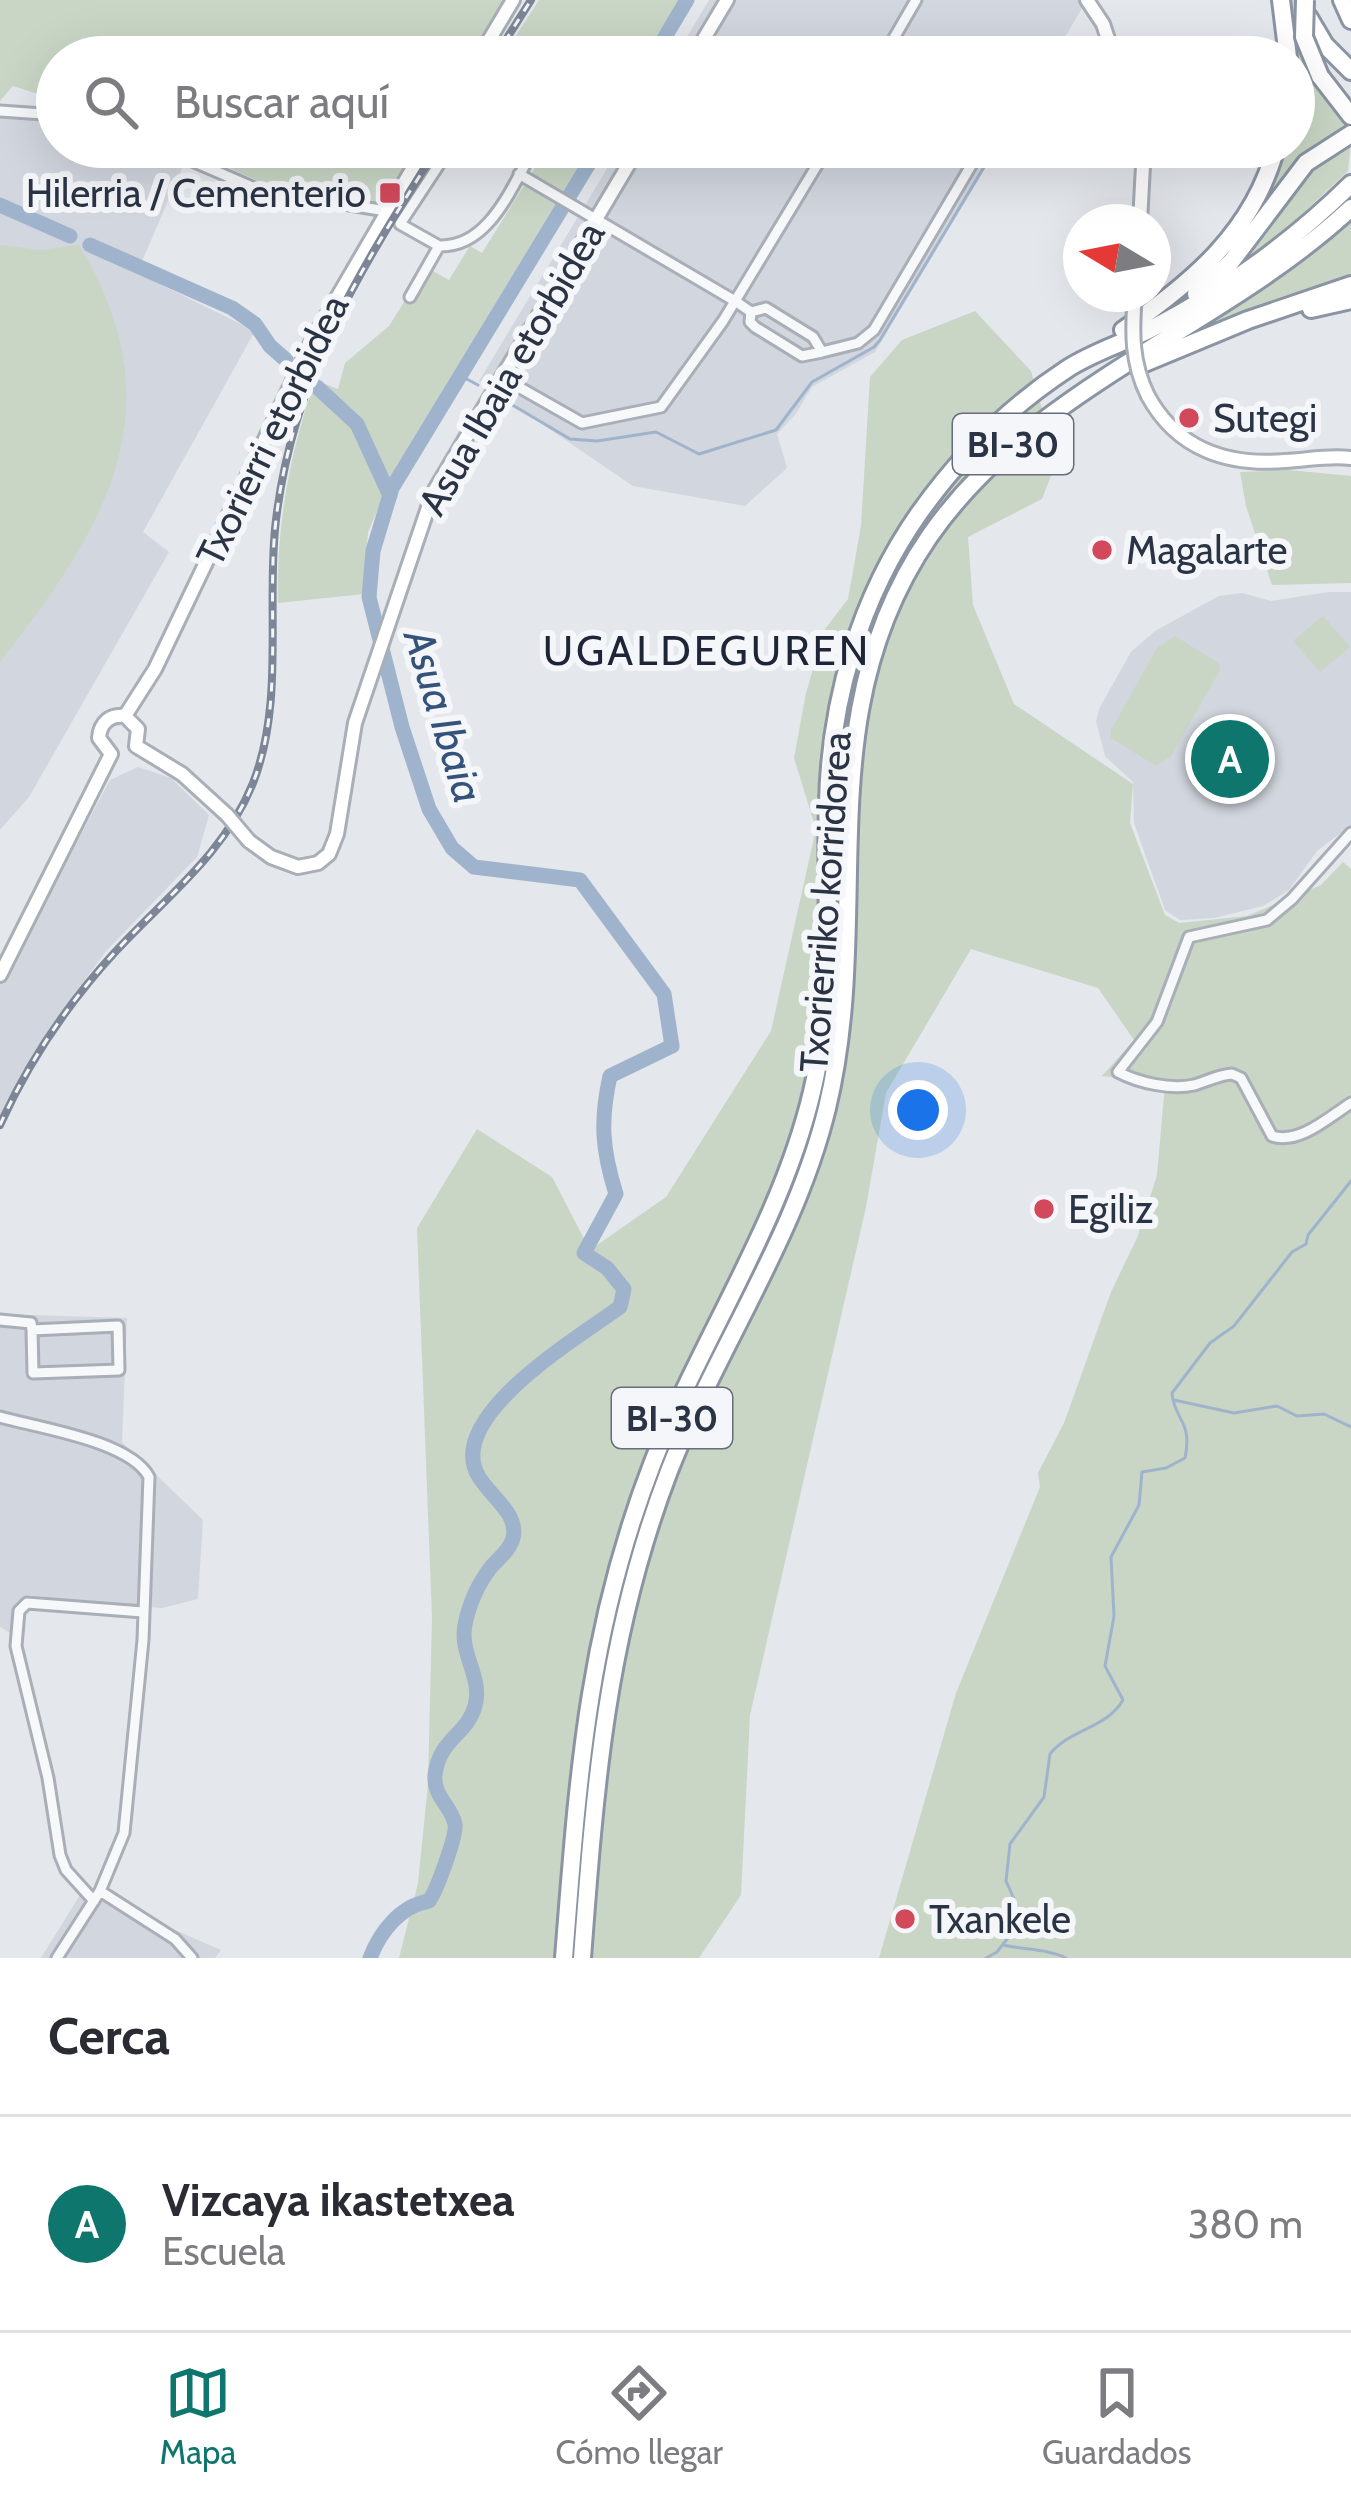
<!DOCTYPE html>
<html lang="es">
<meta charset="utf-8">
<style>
body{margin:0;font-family:Cabin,sans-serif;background:#f2f2f3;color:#2b2b33}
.compass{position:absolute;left:1063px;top:204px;width:108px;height:108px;border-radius:50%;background:#fff;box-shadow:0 12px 48px #0002;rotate:280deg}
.you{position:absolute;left:918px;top:1110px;width:42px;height:42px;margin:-30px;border:9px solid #fff;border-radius:50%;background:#1a73e8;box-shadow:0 0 0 18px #1a73e833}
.badge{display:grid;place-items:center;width:78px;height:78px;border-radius:50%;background:#0f766e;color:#fff;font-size:39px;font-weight:700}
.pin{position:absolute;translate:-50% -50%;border:6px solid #fff;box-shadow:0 3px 12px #0006}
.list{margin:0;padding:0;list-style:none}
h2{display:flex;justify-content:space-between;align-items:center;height:156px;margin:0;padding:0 48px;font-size:51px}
h2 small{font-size:39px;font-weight:400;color:#7c7c81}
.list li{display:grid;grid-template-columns:78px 1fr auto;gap:36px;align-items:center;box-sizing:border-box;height:216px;padding:0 48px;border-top:3px solid #e1e1e2}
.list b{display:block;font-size:45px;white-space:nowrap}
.list p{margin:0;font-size:39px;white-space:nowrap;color:#7c7c81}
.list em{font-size:39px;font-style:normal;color:#7c7c81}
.icon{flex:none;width:66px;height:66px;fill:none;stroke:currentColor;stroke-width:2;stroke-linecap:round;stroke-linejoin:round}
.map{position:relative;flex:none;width:1351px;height:1958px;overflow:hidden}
.search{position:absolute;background:#fff;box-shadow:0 12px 48px #0002;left:36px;right:36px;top:36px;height:132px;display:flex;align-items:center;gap:30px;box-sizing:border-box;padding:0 42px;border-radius:66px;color:#7c7c81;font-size:45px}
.sheet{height:372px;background:#fff}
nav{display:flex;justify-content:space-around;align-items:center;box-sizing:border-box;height:168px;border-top:3px solid #e1e1e2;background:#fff;font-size:33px;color:#7c7c81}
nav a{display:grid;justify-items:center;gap:6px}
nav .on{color:#0f766e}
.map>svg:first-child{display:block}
.built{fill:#d2d6de}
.green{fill:#c9d6c5}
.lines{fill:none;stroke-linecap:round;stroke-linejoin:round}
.stream{stroke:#9fb4cc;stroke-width:3}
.river{stroke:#9fb4cc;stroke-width:15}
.street-casing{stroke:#a9aeb7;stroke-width:15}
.secondary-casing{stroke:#a9aeb7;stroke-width:18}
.highway-casing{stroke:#8b94a3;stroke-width:22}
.street{stroke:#f7f8fa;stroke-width:9}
.secondary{stroke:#fff;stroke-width:12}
.highway{stroke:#fff;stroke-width:16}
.rail-casing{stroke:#7d8696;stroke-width:8}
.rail{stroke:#f4f6f9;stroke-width:3;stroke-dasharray:9;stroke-linecap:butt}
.secondary-bridge-casing{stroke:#a9aeb7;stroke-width:18;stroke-linecap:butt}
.highway-bridge-casing{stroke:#8b94a3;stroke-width:22;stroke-linecap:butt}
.secondary-bridge{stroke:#fff;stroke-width:12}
.highway-bridge{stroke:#fff;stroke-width:16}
.poi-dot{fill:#d1495b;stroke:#f4f6f9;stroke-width:4.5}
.labels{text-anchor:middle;stroke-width:12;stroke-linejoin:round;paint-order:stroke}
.shield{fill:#f4f6f9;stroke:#676e7b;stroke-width:3}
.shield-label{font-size:36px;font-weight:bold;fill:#2b3445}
.poi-label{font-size:39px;fill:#2b3445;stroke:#f4f6f9;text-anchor:start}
.street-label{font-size:39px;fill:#2b3445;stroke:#f4f6f9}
.neighbourhood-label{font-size:42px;letter-spacing:3px;fill:#1d2536;stroke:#f4f6f9}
.water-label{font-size:42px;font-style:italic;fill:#34527a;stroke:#f4f6f9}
</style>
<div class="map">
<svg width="1351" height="1958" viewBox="0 0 1351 1958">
<rect width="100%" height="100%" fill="#e4e7ec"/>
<path class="built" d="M709,0h378l-34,57h-378z
M0,116l57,3v28h89l24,11 1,6 11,4 -45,105 118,58 -112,201 26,20 -140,245 -29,33z
M620,147h378l-123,205 -63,35 -17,28 -18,19 10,34 -42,38 -112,-20 -154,-105z
M1329,592h22v233l-34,26 -28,39 -26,16 -49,12 -34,2 -15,-10 -31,-87 -1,-41 -28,-26 -9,-35 4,-14 31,-55 24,-21 64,-35 23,-3 29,8z
M138,767l33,11 38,37 -12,42 -91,94 -54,74 -52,101v-141l110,-205z
M0,1314l127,4 -5,124 81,78 -5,79 -36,9 -134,-13 -16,39 -12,-7z
M83,1890l138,60 -6,8h-174z"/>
<path class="green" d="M0,0h504l-34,57h-413v43l-44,-14 -13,15z
M539,0h140l-35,57h-142z
M1287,0h9l-2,21 11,42 46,66c-61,22 -86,79 -124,127l-8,5 64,-114h11v-90z
M1351,141l-3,30 -81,76 -42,29 81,-107z
M182,147h235l-36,59 -114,-21z
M548,147h42l-194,320 -28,65 -4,62 -86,9c-2,-78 12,-150 37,-223l23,9 7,-26 44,-37 37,-59 23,13 21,-34 12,7z
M1351,222v55l-155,54 116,-76z
M0,245l40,5 39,-5c100,165 26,283 -79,417z
M975,311l56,60 26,89 -15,39 -74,38 5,68 41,99 119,80 -3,39 35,92 14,8 68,-7 74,-31 22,-23 8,7v1089h-472l77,-265 84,-206 -2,-14 26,-50 47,-131 26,-54 20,-63 8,-91 -63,-8 32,-36 -36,-52 -127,-39 -85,144 -20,114 -116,508 -9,180 -42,63h-300l19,-75 10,-99 4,-167 -15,-389 60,-99 75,48 38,73 76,-53 105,-166 45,-202 -22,-71 12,-65 19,-64 23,-30 13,-73 9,-149 32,-37z
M1289,470l62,6v107l-79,2 -26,-79 -6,-34z
M1323,616l27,31 -30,25 -27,-31z
M1175,636l45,28 -1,8 -48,84 -15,10 -45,-28v-8l46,-82z"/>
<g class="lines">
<path class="stream" d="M461,376l17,9
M509,403l61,36 27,2 59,-9 43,22 77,-24 36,-48 62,-35 6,-7 116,-193
M1174,1400l60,13 43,-7 20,10 27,-2 27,13
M1003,1945c22,5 45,4 63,13
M986,1958l11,-6 18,-23 -1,-30 -8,-18 4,-37 34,-47 6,-43c20,-25 57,-26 73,-54l-18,-34 9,-50 -3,-59 28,-52 3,-33 24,-4 19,-10c8,-37 -11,-38 -13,-65l38,-50 24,-17 58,-74 14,-8 2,-9 43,-54"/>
<path class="river" d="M653,57l34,-57
M0,205l70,31
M90,245l142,63 23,16 15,22 16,14
M317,387l40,37 33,72
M370,1958c10,-26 30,-52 59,-57 8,-11 28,-66 26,-77 -4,-19 -22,-27 -20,-49 4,-36 32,-40 40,-69 8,-29 -16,-52 -10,-81 4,-21 13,-41 26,-58 8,-9 19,-17 22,-29 6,-24 -22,-41 -34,-61 -37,-59 100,-140 141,-170l4,-18 -17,-21 -23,-15 32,-59c-14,-45 -16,-73 -6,-118l62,-30 -8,-52 -84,-114 -106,-13 -22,-19 -23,-39 -27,-82 -33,-130 4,-46 19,-63 207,-341"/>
<g class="street-casing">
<path id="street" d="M883,57l33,-57
M0,111l57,4
M160,147l99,43 127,21
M519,174l216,127 16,11 -1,10 5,5 47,29 20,-4 -9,-15 -47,-29 -15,4
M439,246l-39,-22 44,-67
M410,297l29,-51c51,2 73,-61 96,-99
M822,352l36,-9 16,-13 108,-183
M501,377l81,46 79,-16 62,-86 105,-174
M1351,833l-59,66 -25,21 -78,17 -32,85 -39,50c21,11 53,18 76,13 14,-4 24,-10 38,-11l9,4 31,58c27,9 57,-19 79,-33
M0,1320l31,3 1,7 86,-4 1,44 -86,3 -1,-43
M0,1417c39,11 130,24 149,60l-6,163 -19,193 -24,58 -43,67
M100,1891l75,48 17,19
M94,1901l-28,-31 -6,-15 -12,-77 -32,-132 3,-35 8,-8 116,9"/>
</g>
<g class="secondary-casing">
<path id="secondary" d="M1087,0l16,24 11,33
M479,57l34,-57
M693,57l34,-57
M1140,222l4,-75
M1148,396c29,53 79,70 137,65 22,-1 43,-6 66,-3
M125,716l13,13 -2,17
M136,746l46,28 45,41
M111,754l-12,-16c1,-15 11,-24 26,-22l30,-47 158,-330 112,-192
M249,841l22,16 27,10 20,-4 11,-9 8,-20 18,-111 78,-230 206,-346
M0,975l111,-221"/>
</g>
<g class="highway-casing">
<path id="highway" d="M1281,0l7,57
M1342,0l9,20
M1309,18l16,27 26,26
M1320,76l31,40
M1196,294l35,-32 75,-99 45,-29
M1311,309l40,-9
M1123,330c69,-47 131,-99 153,-183
M1137,366l111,-46 103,-35
M564,1958c14,-178 23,-326 89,-496 49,-125 128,-239 159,-370 23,-95 13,-191 16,-288 2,-103 32,-207 92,-292 40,-56 89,-105 147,-143 26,-17 57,-26 84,-40 73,-38 141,-87 200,-145
M582,1958c13,-173 24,-323 87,-487 48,-123 127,-235 158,-363 48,-198 -22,-390 102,-571 105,-152 291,-207 422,-329"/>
</g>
<use href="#street" class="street"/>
<use href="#secondary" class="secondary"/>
<use href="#highway" class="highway"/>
<g class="rail-casing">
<path id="rail" d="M495,57l36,-57
M0,1125c29,-64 68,-122 116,-174 50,-54 109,-98 137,-168 31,-79 14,-171 22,-254 15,-150 85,-259 163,-382"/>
</g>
<use href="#rail" class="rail"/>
<g class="secondary-bridge-casing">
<path id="secondary-bridge" d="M1135,294c-3,37 -4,68 13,102
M227,815l22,26"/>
</g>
<g class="highway-bridge-casing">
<path id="highway-bridge" d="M1305,0l-1,37 16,39"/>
</g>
<use href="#secondary-bridge" class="secondary-bridge"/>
<use href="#highway-bridge" class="highway-bridge"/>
</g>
<g class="poi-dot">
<rect x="378" y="181" width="24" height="24" rx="6"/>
<circle cx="1189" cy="418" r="12"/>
<circle cx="1102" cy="550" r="12"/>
<circle cx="1044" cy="1209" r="12"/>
<circle cx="905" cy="1919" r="12"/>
</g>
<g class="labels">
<g class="shield">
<rect x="953" y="414" width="120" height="60" rx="9"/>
<rect x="612" y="1388" width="120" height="60" rx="9"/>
</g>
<g class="shield-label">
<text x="1013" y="457">BI-30</text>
<text x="672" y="1431">BI-30</text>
</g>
<g class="poi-label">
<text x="366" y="207" text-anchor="end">Hilerria / Cementerio</text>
<text x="1213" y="432">Sutegi</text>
<text x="1126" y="564">Magalarte</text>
<text x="1068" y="1223">Egiliz</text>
<text x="929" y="1933">Txankele</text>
</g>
<g class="street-label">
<text transform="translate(511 368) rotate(-60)" y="14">Asua Ibaia etorbidea</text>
<text transform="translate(272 430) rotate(-64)" y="14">Txorierri etorbidea</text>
<text transform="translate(825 902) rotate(-86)" y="14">Txorierriko korridorea</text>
</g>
<g class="neighbourhood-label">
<text x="707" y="665">UGALDEGUREN</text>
</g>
<g class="water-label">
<text transform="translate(444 716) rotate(73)" y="15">Asua Ibaia</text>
</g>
</g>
</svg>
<svg class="compass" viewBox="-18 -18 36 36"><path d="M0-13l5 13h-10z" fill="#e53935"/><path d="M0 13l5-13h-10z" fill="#7c7c81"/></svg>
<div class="you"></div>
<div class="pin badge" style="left:1230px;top:759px">A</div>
<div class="search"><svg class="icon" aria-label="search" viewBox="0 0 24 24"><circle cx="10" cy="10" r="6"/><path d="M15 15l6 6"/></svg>Buscar aquí</div>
</div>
<section class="sheet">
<h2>Cerca<small></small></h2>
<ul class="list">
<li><span class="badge">A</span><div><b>Vizcaya ikastetxea</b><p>Escuela</p></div><em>380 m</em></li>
</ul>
</section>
<nav>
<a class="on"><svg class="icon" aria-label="map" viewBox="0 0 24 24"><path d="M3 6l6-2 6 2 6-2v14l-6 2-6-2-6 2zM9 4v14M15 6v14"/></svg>Mapa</a>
<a><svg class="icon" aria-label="directions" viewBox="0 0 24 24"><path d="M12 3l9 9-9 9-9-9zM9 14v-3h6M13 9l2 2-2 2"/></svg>Cómo llegar</a>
<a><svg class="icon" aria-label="saved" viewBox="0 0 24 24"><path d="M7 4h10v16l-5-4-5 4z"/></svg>Guardados</a>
</nav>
